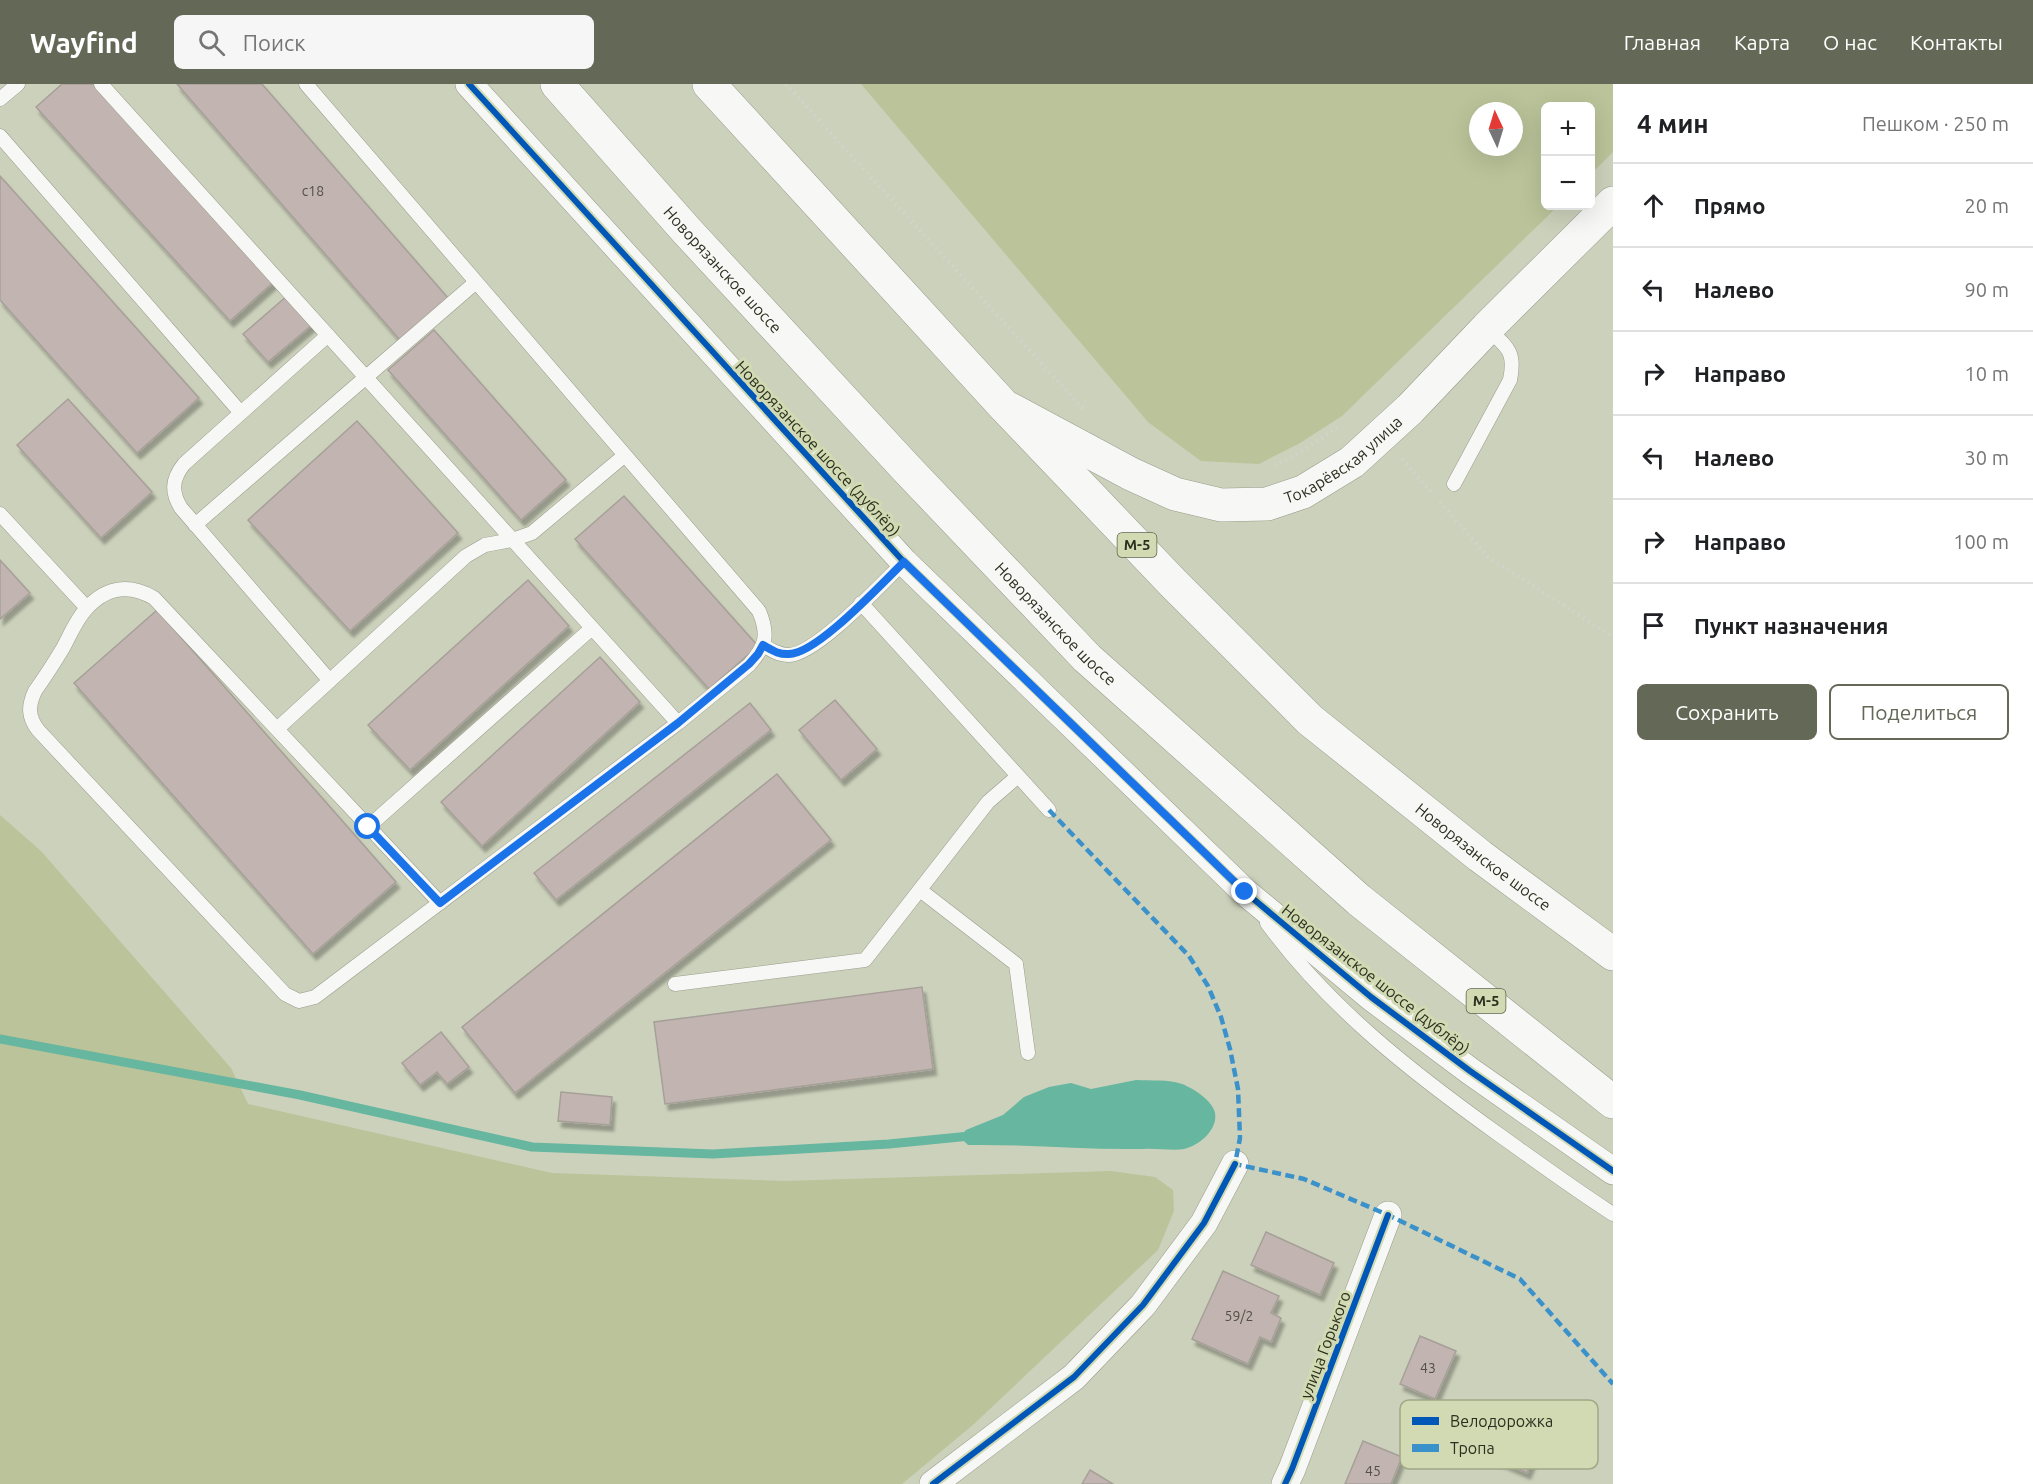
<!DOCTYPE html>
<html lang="ru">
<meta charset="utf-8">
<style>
body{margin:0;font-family:Ubuntu,sans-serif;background:#f6f6f6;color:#202124}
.controls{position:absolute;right:18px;top:18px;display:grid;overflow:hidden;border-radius:9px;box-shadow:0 6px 24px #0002}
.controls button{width:54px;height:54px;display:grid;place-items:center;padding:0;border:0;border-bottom:2px solid #e0e0e0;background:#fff;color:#202124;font:30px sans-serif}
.compass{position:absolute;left:1469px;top:18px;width:54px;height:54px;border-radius:50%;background:#fff;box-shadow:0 6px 24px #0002;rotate:356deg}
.stop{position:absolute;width:18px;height:18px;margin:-14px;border:4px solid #1a73e8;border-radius:50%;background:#fff}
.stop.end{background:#1a73e8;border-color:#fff;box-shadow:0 2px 6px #0008}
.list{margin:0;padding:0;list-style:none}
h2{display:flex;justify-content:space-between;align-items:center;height:78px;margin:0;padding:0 24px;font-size:26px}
h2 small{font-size:20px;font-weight:400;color:#757577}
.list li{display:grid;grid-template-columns:39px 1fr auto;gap:18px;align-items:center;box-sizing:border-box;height:84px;padding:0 24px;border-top:2px solid #e0e0e0}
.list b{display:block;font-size:22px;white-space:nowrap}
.list em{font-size:20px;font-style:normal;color:#757577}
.actions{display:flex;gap:12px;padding:18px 24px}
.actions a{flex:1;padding:14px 0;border:2px solid #646856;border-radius:9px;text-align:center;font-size:21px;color:#646856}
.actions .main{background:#646856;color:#fff}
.icon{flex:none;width:33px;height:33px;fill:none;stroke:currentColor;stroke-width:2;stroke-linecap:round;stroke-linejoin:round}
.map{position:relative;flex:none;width:1613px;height:1400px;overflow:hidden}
header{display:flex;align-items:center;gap:36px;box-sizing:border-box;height:84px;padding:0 30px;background:#646856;color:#fff}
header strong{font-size:28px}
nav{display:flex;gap:33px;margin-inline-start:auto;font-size:21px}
.search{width:420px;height:54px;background:#f6f6f6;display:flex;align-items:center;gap:15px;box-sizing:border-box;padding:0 21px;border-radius:9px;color:#757577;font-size:22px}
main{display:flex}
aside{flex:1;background:#fff}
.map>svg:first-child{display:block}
.green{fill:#bac399;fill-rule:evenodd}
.water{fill:#66b6a0}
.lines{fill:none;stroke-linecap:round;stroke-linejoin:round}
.stream{stroke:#66b6a0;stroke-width:9}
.building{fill:#c2b4b0;stroke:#a6a099;stroke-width:1.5;filter:url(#shadow)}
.lane-casing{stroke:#999c8b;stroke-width:15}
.street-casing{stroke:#999c8b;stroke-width:28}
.secondary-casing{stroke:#999c8b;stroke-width:34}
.highway-casing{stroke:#999c8b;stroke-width:34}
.path{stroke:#d2d4cd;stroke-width:4;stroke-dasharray:1.5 4.5;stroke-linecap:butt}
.lane{stroke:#f7f8f5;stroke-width:14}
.street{stroke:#f7f8f5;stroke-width:27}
.secondary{stroke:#f7f8f5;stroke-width:33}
.highway{stroke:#f7f8f5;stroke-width:33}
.quiet{stroke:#3b91ca;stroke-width:4.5;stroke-dasharray:9 4.5;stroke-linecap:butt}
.cycleway-casing{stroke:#d1dab2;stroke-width:10}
.cycleway{stroke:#0057b8;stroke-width:6}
.route{stroke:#1a73e8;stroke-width:8}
.labels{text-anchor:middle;stroke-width:6;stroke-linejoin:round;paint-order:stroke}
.number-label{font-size:14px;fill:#525043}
.shield{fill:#d1dab2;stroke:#5e624b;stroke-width:1.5}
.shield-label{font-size:15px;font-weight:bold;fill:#2c2f1f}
.street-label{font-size:16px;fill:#2c2f1f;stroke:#d1dab2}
.key{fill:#d1dab2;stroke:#a0a786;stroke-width:1.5}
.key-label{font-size:16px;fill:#2c2f1f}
</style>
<header>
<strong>Wayfind</strong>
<div class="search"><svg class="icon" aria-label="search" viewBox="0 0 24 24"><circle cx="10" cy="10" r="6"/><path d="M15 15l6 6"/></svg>Поиск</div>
<nav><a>Главная</a><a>Карта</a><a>О нас</a><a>Контакты</a></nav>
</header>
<main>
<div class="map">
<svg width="1613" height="1400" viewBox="0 0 1613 1400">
<defs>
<filter id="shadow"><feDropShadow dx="3.5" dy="6" stdDeviation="1.5" flood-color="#0004"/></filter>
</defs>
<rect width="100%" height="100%" fill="#ccd1bb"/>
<path class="green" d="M861,0h752v68l-22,22 -1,-68h-44v100h12l-216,210 -42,27 -41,21 -58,-3 -53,-39zM1478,27h36v36h-36z
M0,731l41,36 190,217 17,36 304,69 232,8 327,-10 44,6 18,13 1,21 -16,39 -184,174 -72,60h-902z"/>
<path class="water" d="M1136,996c14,1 33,-1 46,4 11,4 31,17 33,29 3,17 -16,33 -31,36 -12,2 -28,-1 -41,0 -59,1 -117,-5 -175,-4l-8,-8 6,-7 37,-15 21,-18 25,-10 22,-4 20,6z"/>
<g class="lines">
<path class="stream" d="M0,955l300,56 232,52 181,7 176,-10 81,-8"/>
</g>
<path class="building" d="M62,0h38l176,196 -46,41 -194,-214z
M177,0h85l186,214 -48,42z
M0,92l199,222 -62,55 -137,-153z
M288,211l25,29 -45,38 -25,-28z
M434,246l132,150 -45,40 -133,-150z
M68,315l84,93 -51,46 -84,-93z
M357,337l101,112 -108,98 -102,-111z
M624,412l134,150 -49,43 -134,-150z
M0,476l30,33 -30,26z
M528,496l41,46 -159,144 -42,-45z
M157,526l239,272 -83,72 -239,-271z
M600,573l40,45 -158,144 -41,-44z
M835,616l42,49 -36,31 -42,-50z
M750,619l21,27 -215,170 -22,-27z
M777,690l54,66 -316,253 -53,-66z
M922,903l11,82 -268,35 -11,-82z
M441,948l28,35 -22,17 -10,-12 -17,13 -18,-22z
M561,1008l51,5 -2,28 -52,-4z
M1266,1148l68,31 -14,32 -69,-30z
M1223,1187l56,25 -8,17 10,5 -10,24 -11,-5 -12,27 -56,-25z
M1420,1252l36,15 -21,48 -35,-15z
M1514,1320l36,16 -23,53 -37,-16z
M1363,1357l39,16 -11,27h-46z
M1090,1386l23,14h-31z"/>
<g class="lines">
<g class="lane-casing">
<path id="lane" d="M101,0l577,639
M306,0l453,527c10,24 7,35 -10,54l-71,58 -363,274 -16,4 -14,-7 -247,-264c-10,-13 -10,-24 -3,-39 10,-14 19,-28 28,-43 7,-13 14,-30 24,-40 20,-22 43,-24 67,-10l286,305
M0,15l18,-15
M0,52l241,277
M328,251l-144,129c-12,15 -13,28 -3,44l149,173
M1454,400l56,-104c6,-29 -3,-33 -23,-52
M0,430l87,94
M195,441l281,-243
M861,519l188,207
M763,561c8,5 16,10 26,10 28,-1 93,-72 115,-93
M277,645l189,-173 19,-11 27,-5 20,-7 93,-78
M368,743l224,-199
M920,806l96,74 12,89
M1267,839c62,85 146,150 231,211 38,27 76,55 115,80
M675,900l190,-24 123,-158 30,-26"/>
</g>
<g class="street-casing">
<path id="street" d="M469,0l435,478 341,330 126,105 99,74 143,100
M933,1400l141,-107 69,-72 61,-82 31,-59
M1285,1400l7,-15 96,-254"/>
</g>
<g class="secondary-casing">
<g id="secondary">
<path id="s1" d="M1010,325l121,65 44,20 46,11 46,-1 36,-12 49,-30 58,-53 77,-81 126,-125"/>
</g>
</g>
<g class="highway-casing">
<g id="highway">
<path id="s2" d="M557,0l129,146 221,239 180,189 272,242 254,202"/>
<path id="s3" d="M709,0l295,322 169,177 137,137 170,136 133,98"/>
</g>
</g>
<path class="path" d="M786,0l299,327
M1402,375l31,35
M1275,382l20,-11 45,-29
M1440,418l48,55 125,80"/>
<use href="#lane" class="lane"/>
<use href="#street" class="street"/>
<use href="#secondary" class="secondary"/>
<use href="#highway" class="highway"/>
<path class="quiet" d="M1049,726l140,146 19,30 13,31 9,32 8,40 2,49 -5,26 69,15 84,36 132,64 93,105"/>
<g class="cycleway-casing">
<path id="cycleway" d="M469,0l435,478 341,330 126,105 99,74 143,100
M933,1400l141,-107 69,-72 61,-82 31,-59
M1285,1400l7,-15 96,-254"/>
</g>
<use href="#cycleway" class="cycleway"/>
</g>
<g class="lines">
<path class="route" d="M368,743l72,76 238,-180 71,-59 9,-10 5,-9c9,5 16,10 26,9 28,0 93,-71 115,-92l341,330"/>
</g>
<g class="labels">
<g class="number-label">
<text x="313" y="112">с18</text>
<text x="1239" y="1237">59/2</text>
<text x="1428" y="1289">43</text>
<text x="1373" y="1392">45</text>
</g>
<g class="shield">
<rect x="1117.5" y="449" width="39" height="24" rx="4.5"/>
<rect x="1466.5" y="905" width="39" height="24" rx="4.5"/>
</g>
<g class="shield-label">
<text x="1137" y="466">М-5</text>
<text x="1486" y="922">М-5</text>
</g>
<g class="street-label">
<text dy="6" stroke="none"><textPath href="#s2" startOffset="249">Новорязанское шоссе</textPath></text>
<text transform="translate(818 364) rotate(47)" y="6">Новорязанское шоссе (дублёр)</text>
<text dy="6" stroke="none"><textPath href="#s1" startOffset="368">Токарёвская улица</textPath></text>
<text dy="6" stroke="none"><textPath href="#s2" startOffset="735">Новорязанское шоссе</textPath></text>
<text dy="6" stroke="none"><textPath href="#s3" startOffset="1096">Новорязанское шоссе</textPath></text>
<text transform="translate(1376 895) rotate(38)" y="6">Новорязанское шоссе (дублёр)</text>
<text transform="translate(1325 1261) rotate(-69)" y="6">улица Горького</text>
</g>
</g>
<rect x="1400" y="1316" width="198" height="69" rx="9" class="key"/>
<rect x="1412" y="1333" width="27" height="8" fill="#0057b8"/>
<rect x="1412" y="1360" width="27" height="8" fill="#3b91ca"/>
<g class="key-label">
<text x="1450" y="1343">Велодорожка</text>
<text x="1450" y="1370">Тропа</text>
</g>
</svg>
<div class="controls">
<button>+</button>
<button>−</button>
</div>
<svg class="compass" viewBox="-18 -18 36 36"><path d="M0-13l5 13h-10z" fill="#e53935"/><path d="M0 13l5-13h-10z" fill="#757577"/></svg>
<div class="stop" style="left:368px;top:743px"></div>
<div class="stop end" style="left:1245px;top:808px"></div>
</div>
<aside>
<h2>4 мин<small>Пешком · 250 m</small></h2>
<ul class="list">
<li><svg class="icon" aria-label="ahead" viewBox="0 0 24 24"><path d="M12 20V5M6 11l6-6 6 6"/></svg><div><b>Прямо</b></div><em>20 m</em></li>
<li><svg class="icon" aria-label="left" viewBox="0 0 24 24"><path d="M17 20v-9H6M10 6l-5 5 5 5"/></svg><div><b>Налево</b></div><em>90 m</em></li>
<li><svg class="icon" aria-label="right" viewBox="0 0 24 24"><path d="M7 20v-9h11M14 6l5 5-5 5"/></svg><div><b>Направо</b></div><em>10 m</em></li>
<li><svg class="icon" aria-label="left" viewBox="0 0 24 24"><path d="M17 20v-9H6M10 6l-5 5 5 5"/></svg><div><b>Налево</b></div><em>30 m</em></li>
<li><svg class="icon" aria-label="right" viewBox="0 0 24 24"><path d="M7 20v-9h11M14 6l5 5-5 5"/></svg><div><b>Направо</b></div><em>100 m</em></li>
<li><svg class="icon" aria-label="arrive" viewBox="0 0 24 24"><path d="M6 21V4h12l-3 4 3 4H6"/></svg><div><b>Пункт назначения</b></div></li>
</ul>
<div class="actions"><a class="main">Сохранить</a><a>Поделиться</a></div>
</aside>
</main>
